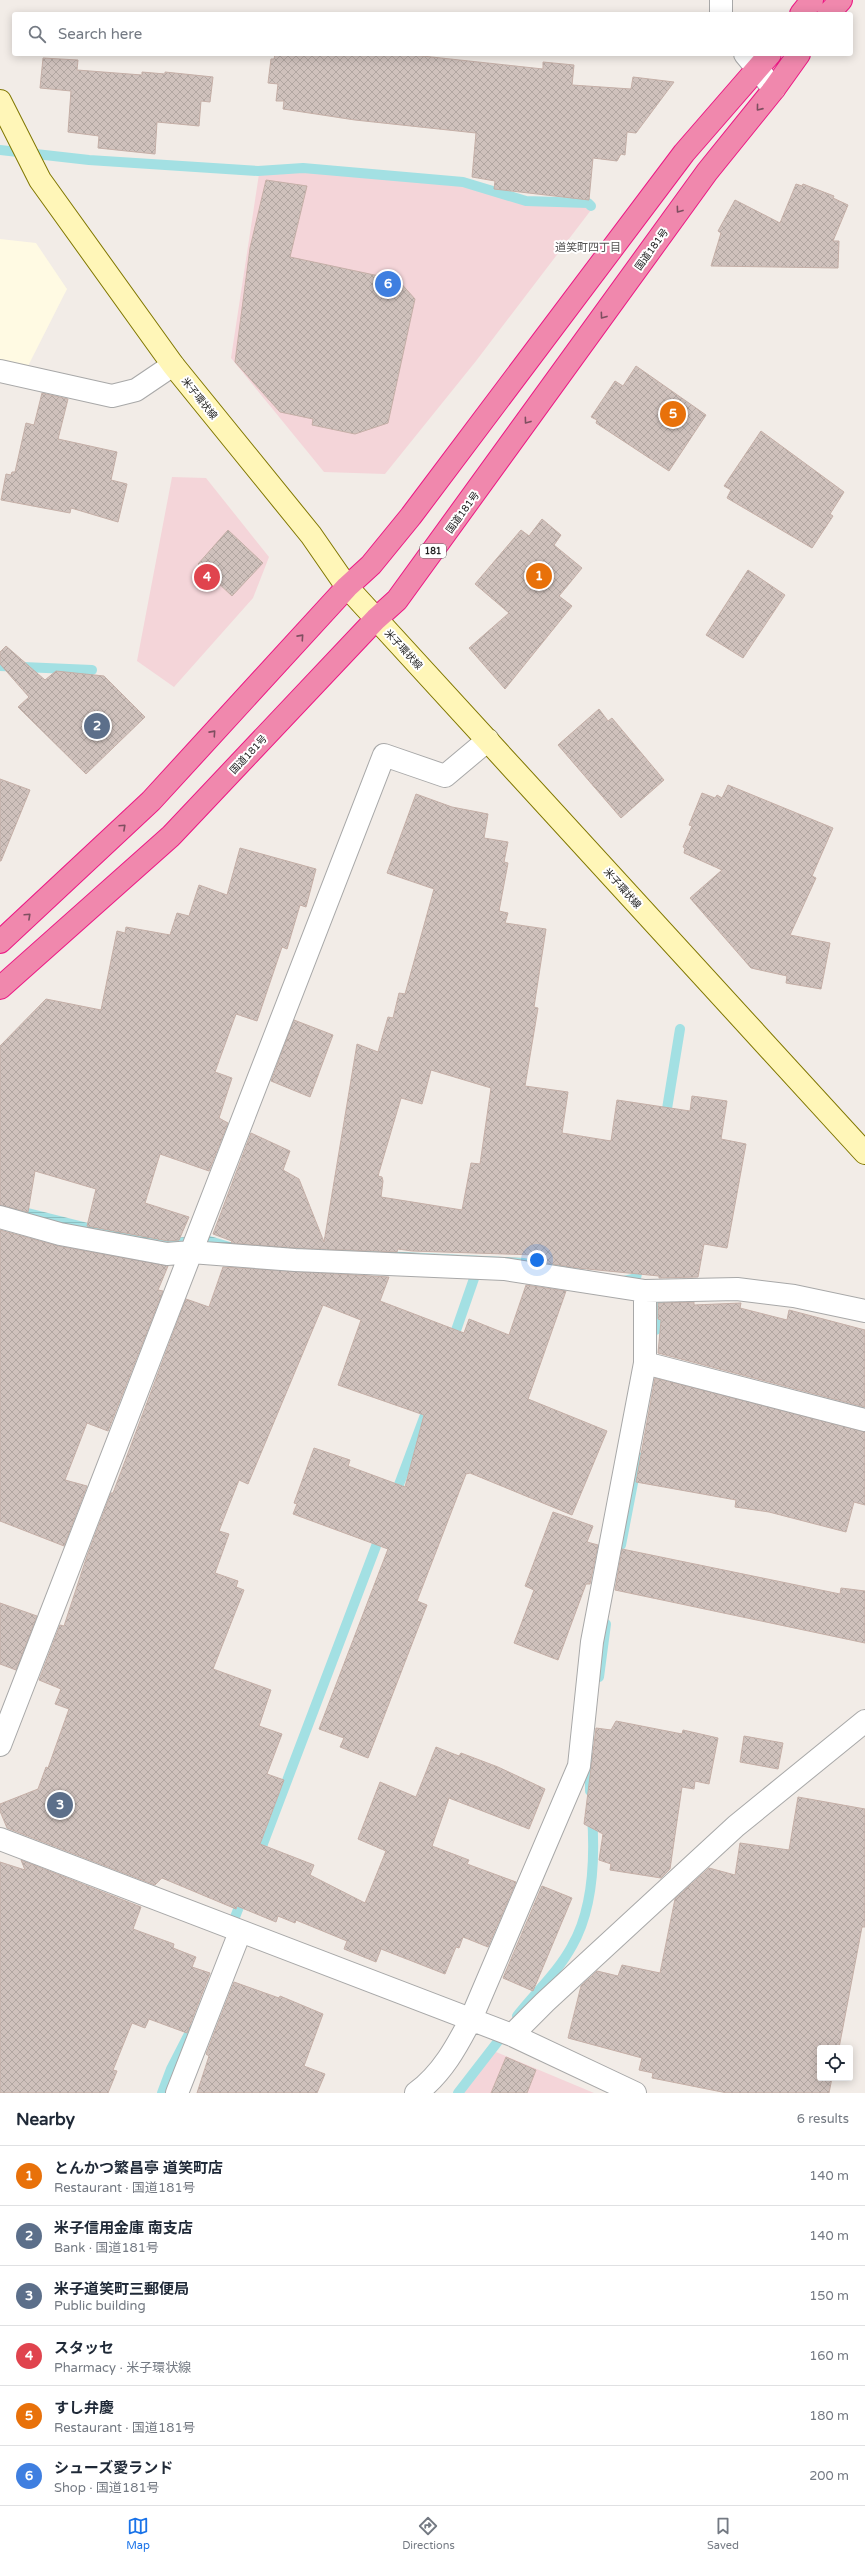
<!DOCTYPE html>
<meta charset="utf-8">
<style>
body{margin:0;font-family:"Varela Round","Noto Sans JP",sans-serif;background:#f6f6f7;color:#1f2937}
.controls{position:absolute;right:12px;bottom:12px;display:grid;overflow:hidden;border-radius:4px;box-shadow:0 2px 10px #0003}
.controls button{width:36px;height:36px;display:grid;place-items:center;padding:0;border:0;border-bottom:1px solid #e0e1e3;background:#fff;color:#1f2937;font:20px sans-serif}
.you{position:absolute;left:537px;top:1260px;width:14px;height:14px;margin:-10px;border:3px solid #fff;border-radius:50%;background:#1a73e8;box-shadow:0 0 0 6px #1a73e833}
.badge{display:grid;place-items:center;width:26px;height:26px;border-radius:50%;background:#1a73e8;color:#fff;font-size:13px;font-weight:700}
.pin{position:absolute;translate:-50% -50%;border:2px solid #fff;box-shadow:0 1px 4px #0006}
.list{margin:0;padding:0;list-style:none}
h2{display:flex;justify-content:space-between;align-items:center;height:52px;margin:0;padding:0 16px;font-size:17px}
h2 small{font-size:13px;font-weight:400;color:#747a83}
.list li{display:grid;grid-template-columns:26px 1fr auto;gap:12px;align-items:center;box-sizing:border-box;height:60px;padding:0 16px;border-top:1px solid #e0e1e3}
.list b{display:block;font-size:15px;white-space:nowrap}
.list p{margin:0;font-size:13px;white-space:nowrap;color:#747a83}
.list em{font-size:13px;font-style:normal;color:#747a83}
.icon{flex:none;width:22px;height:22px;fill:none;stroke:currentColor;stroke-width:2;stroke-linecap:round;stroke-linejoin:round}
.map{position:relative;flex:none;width:865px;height:2093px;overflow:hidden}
.search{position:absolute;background:#fff;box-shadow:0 2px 10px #0003;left:12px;right:12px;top:12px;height:44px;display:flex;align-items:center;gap:10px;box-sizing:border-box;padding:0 14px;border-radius:4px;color:#747a83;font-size:15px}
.sheet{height:412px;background:#fff}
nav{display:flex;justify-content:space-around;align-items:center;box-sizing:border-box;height:56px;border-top:1px solid #e0e1e3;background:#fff;font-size:11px;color:#747a83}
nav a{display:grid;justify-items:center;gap:2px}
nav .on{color:#1a73e8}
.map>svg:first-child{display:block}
.commercial{fill:#f4d5d9}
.education{fill:#fffae3}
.water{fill:url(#water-rules)}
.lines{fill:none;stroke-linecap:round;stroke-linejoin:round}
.stream{stroke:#a3e0e3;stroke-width:10}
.building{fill:url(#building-cross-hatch);stroke:#c5afa7;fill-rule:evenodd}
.street-casing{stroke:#a8a8a8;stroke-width:24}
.secondary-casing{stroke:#807700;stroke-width:24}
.highway-casing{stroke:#ec1885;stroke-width:24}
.street{stroke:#fff;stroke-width:22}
.secondary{stroke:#fff6b8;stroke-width:22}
.highway{stroke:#f088ad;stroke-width:22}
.oneway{stroke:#7e4f60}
.labels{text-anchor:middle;stroke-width:4;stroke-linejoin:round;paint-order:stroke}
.shield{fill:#fff;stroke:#646464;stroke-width:1}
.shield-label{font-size:9px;font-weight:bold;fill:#212121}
.street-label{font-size:10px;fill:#212121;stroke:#fff}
.neighbourhood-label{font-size:11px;fill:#545454;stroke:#fff}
</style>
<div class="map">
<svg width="865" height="2093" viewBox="0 0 865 2093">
<defs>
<pattern id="water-rules" width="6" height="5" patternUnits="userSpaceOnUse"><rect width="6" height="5" fill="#a3e0e3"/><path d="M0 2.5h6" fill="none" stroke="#8cc0c2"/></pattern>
<pattern id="building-cross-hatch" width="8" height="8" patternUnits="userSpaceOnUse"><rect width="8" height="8" fill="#cfc1bc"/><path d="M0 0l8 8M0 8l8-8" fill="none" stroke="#b1a6a1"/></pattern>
</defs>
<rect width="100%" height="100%" fill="#f2ece7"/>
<path class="commercial" d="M303,170l158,14 66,21h59l5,5 -115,151 -91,113 -61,-2 -93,-114 28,-184z
M172,477l34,1 63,79 -16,41 -79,89 -37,-26z
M496,2052l98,41h-134l20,-26z"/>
<path class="education" d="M0,239l36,4 31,46 -40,79 -27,-6z"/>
<path class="water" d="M0,1201l88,22 78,15 44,-2 20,6 90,6 204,10 114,22 -460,-32 -71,-12 -107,-26z"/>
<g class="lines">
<path class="stream" d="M0,150l89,10 169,11 45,-3 160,14 63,19 62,2 3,3
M0,666l92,4
M665,1121l15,-92
M623,1281l13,-3 4,-18
M656,1330l3,-33h8
M452,1342l26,-75
M394,1498l31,-83
M621,1545l17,-88
M599,1677l7,-53
M590,1757v34
M258,1857l123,-324
M230,1930l14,-36
M517,2016c18,-23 41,-44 55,-70 22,-38 23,-89 20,-131
M162,2093l9,-24 20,-39
M458,2093l48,-62"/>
</g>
<path class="building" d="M275,54h129l139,15v-7l31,3 -2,20 59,4 2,-12 41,5 -38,51 -9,-1 -2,23 -4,-1 -4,7 -24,-3 -4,42 -95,-11 1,-8 -23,-4 4,-44 -121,-13 -72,-11 1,-8h-8l2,-17 -10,-1 3,-24h3z
M43,58l35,2 -1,10 65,5v-3l23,2v-2l48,5 -3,25 -9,-1 -2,25 -42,-4 -2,32 -57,-6 1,-12 -31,-4 3,-41 -31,-3z
M266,180l41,6 -17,71 108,23 17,19 -27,124 -33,11 -43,-9 1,-6 -33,-7 -45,-50 15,-114z
M796,184l6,2 1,-2 31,12 -1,2 15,7 -15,36h6l-1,27 -127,-2 10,-33 -3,-2 17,-31 45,23z
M636,366l70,49 -37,56 -73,-48 1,-3 -6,-3 24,-36 8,5z
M42,393l26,6 -10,40 59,13 -6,28 16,4 -9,38 -47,-14 -1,5 -69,-13 5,-26 5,1 1,-3h3l11,-49 8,2z
M761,431l83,61 -14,22 3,2 -21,32 -85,-50 4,-8 -7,-4z
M542,519l19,16 -7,10 28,23 -23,28 13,10 -67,83 -36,-41 40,-35 -34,-29 46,-54 8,6z
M228,530l35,33 -31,33 -34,-32z
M748,570l37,25 -42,63 -37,-23z
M6,646l39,34 11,-9 48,5 41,41 -59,57 -68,-67 11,-10 -29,-33v-12z
M599,709l9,12 4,-3 52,62 -43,38 -63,-73z
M0,779l30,11 -29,71h-1z
M728,785l105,43 -21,48 4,2 -26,57 40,8 -9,46 -35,-6 1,-7 -36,-8 -61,-70 32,-28 -38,-17 1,-5 -2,-1 9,-21 -3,-1 13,-32 13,5 2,-3 5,3z
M416,794l36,13 36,7 -4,24 24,4 -4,20 4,1 -9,48 9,2 -3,10 41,6 -12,78 4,1 -13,78 43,6 -6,41 49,8 6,-41 73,11 2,-15 35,5 -6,38 25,5 -19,104 -23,-4 -6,33 -39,1v-2l-82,-8 -43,-7 2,-6 -124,-4 -14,-2 -1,3 -101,-4 -65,-5 1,-2 -19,-7 38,-101 39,18 -7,19 16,9 25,63 33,-198 21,8 10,-35 5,1 6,-25 6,1 29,-105 -47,-16zM431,1070l60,18 -11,76 -9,-1 -9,47 -81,-13 2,-16 -1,-4 -4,-1 23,-78 21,6z
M240,848l76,21 -10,38 -6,-2 -13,44 -5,-2 -25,74 -21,-7 -21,58 17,6 -13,40 9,5 -19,48 -49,-17 -15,49 44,14 -10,23 -11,1 -81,-15 9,-37 -61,-18 -7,41 -28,-7v-159l46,-47 55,11 16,-79 8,2 1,-6 44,8 7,-22 12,3 10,-31 28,10z
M294,1020l39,15 -23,62 -39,-16z
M0,1230l58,16 110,20 -10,24 5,1 -55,140 -21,-8 -22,57 22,6 -23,60 -64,-25z
M223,1267l166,10 -9,24 84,32 5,-14 40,16 17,-50 40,6 -38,108 79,32 -35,84 -102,-42 -4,1 -49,127 10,4 -59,153 -28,-11 4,-9 -25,-9 69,-180 -95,-35 4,-10 -3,-1 20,-55 36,12 -2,6 57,21 19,-72 -86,-30 23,-65 -38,-15 -75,179 -9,-4 -20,51 10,3 -14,39 23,8 -2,6 8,3 -31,79 58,21 -12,36 23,8 -15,40 17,6 -24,64 54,21 -4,10 55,28 21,-52 -28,-12 22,-57 36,15 20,-50 23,9 2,-3 37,14 47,22 -16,40 -80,-31 -17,48 37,14 -2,4 49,18 -28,65 -25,-10 -4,11 -3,-1 -11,27 -64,-25 -5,13 -32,-13 3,-8 -51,-21 -1,3 -17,-7 -2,6 -39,-16 -1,3 -74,-31 -7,7 -148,-57 -7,-17v-7l38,-15 8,-22 2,1 21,-59 -14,-5 6,-15 -22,-9 21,-55 4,1 23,-70 24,-63h2l73,-194 23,8z
M694,1302v3l47,-2 -1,5 47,12 2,-10 76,20v77l-207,-54 3,-33 -3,-1v-16z
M655,1378l210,54v73l-11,-3 -8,30 -77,-20 -34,-5 1,-7 -100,-18z
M553,1512l40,14 -6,16 11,3 -8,39h-4l-28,76 -44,-17 20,-53 -9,-4z
M622,1549l218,45 1,-6 24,3v52l-250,-53z
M0,1603l37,13 -21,54 -16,-6z
M616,1721l66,13 1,-4 35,8 -9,46 -14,-3 -1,8 -12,-2 -12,82 -9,9 -51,-8 1,-6 -12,-4 4,-26 -19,-10 12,-96 15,2z
M744,1736l39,7 -5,26 -38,-7z
M798,1797l67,12v118h-3l-23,121h-19v30h12l-3,15h-102l-75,-15 1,-5 -14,-3 3,-12 -74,-20 13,-52 16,-15 21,5 4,-11 38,8 15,-74 34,-31 26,7 5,-32 49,7z
M21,1860l120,47 -8,22 41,15 -1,4 23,9 -4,10 18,6 -23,60 -38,-14 -4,9 -13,-5 -19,47 4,1 -9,22h-108v-231l25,8z
M542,1886l30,12 -39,93 -30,-13z
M234,1982l45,16 1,-2 43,18 -19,52 21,8 -8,19h-120l12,-37 -3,-2z
M506,2057l30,13 -9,23h-36z"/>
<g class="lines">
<g class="street-casing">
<path id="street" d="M721,0v14
M745,54l29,35
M0,371l112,25 24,-6 37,-25
M0,1217l60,17 107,20 24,-2 104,8 209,9 141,22 92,-2 57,7 71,15
M645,1363l220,57
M0,1745l384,-990 61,21 43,-36
M0,1839l512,196 123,58
M512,2035l33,-33 191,-176 129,-105
M177,2093l63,-161
M416,2093c26,-19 41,-47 55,-74l108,-253 13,-124 53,-279v-72"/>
</g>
<g class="secondary-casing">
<path id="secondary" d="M0,101l40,79 133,185 138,170 36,52 518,566"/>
</g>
<g class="highway-casing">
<path id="highway" d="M801,14l11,-14
M828,14l13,-14
M0,942l151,-141 196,-214 24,-22 40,-49 273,-363 86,-99
M0,988l171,-152 205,-217 21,-19 310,-428 67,-83 25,-35"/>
</g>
<use href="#street" class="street"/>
<use href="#secondary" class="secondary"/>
<use href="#highway" class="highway"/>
</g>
<defs><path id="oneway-chevron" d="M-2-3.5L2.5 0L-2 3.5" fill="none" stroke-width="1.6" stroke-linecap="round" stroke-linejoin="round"/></defs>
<g class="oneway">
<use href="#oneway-chevron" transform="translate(759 108) rotate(129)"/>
<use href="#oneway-chevron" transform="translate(679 210) rotate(126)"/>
<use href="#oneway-chevron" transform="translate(603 316) rotate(126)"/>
<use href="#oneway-chevron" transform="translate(527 421) rotate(126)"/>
<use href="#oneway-chevron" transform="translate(301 637) rotate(-48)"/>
<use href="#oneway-chevron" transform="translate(213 733) rotate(-48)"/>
<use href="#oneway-chevron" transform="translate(123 827) rotate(-43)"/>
<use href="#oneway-chevron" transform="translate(28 916) rotate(-43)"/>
</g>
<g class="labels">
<rect class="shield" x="420" y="544" width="26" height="14" rx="3"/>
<g class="shield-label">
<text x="433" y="554">181</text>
</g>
<g class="street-label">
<text transform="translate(651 249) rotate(-54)" y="4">国道181号</text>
<text transform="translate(200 398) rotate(51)" y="4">米子環状線</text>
<text transform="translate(462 512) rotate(-54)" y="4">国道181号</text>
<text transform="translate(404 649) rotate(47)" y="4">米子環状線</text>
<text transform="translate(248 754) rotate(-47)" y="4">国道181号</text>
<text transform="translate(623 888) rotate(48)" y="4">米子環状線</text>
</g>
<g class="neighbourhood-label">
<text x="588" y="251">道笑町四丁目</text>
</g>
</g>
</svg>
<div class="controls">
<button><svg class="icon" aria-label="locate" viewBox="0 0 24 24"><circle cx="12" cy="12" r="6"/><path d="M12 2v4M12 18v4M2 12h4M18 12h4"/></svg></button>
</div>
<div class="you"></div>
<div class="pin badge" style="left:539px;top:576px;background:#e8710a">1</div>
<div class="pin badge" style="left:97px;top:726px;background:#5c6f8a">2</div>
<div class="pin badge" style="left:60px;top:1805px;background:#5c6f8a">3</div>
<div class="pin badge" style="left:207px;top:577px;background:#e0444e">4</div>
<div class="pin badge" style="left:673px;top:414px;background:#e8710a">5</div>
<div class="pin badge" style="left:388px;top:284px;background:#3f7fe0">6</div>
<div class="search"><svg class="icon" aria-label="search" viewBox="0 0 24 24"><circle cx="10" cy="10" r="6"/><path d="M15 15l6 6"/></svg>Search here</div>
</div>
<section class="sheet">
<h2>Nearby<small>6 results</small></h2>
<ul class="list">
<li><span class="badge" style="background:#e8710a">1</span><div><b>とんかつ繁昌亭 道笑町店</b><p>Restaurant · 国道181号</p></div><em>140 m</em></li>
<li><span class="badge" style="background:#5c6f8a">2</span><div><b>米子信用金庫 南支店</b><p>Bank · 国道181号</p></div><em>140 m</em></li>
<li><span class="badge" style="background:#5c6f8a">3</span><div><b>米子道笑町三郵便局</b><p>Public building</p></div><em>150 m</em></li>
<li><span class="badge" style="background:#e0444e">4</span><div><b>スタッセ</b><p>Pharmacy · 米子環状線</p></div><em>160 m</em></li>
<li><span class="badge" style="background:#e8710a">5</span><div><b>すし弁慶</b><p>Restaurant · 国道181号</p></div><em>180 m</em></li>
<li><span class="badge" style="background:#3f7fe0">6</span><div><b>シューズ愛ランド</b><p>Shop · 国道181号</p></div><em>200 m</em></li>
</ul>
</section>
<nav>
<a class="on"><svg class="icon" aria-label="map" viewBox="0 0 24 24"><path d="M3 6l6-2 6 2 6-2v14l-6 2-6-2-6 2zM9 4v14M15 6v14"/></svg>Map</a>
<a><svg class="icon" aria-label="directions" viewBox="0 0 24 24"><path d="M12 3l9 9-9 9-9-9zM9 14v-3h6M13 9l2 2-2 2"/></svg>Directions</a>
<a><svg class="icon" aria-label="saved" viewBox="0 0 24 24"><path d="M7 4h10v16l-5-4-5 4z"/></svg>Saved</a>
</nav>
